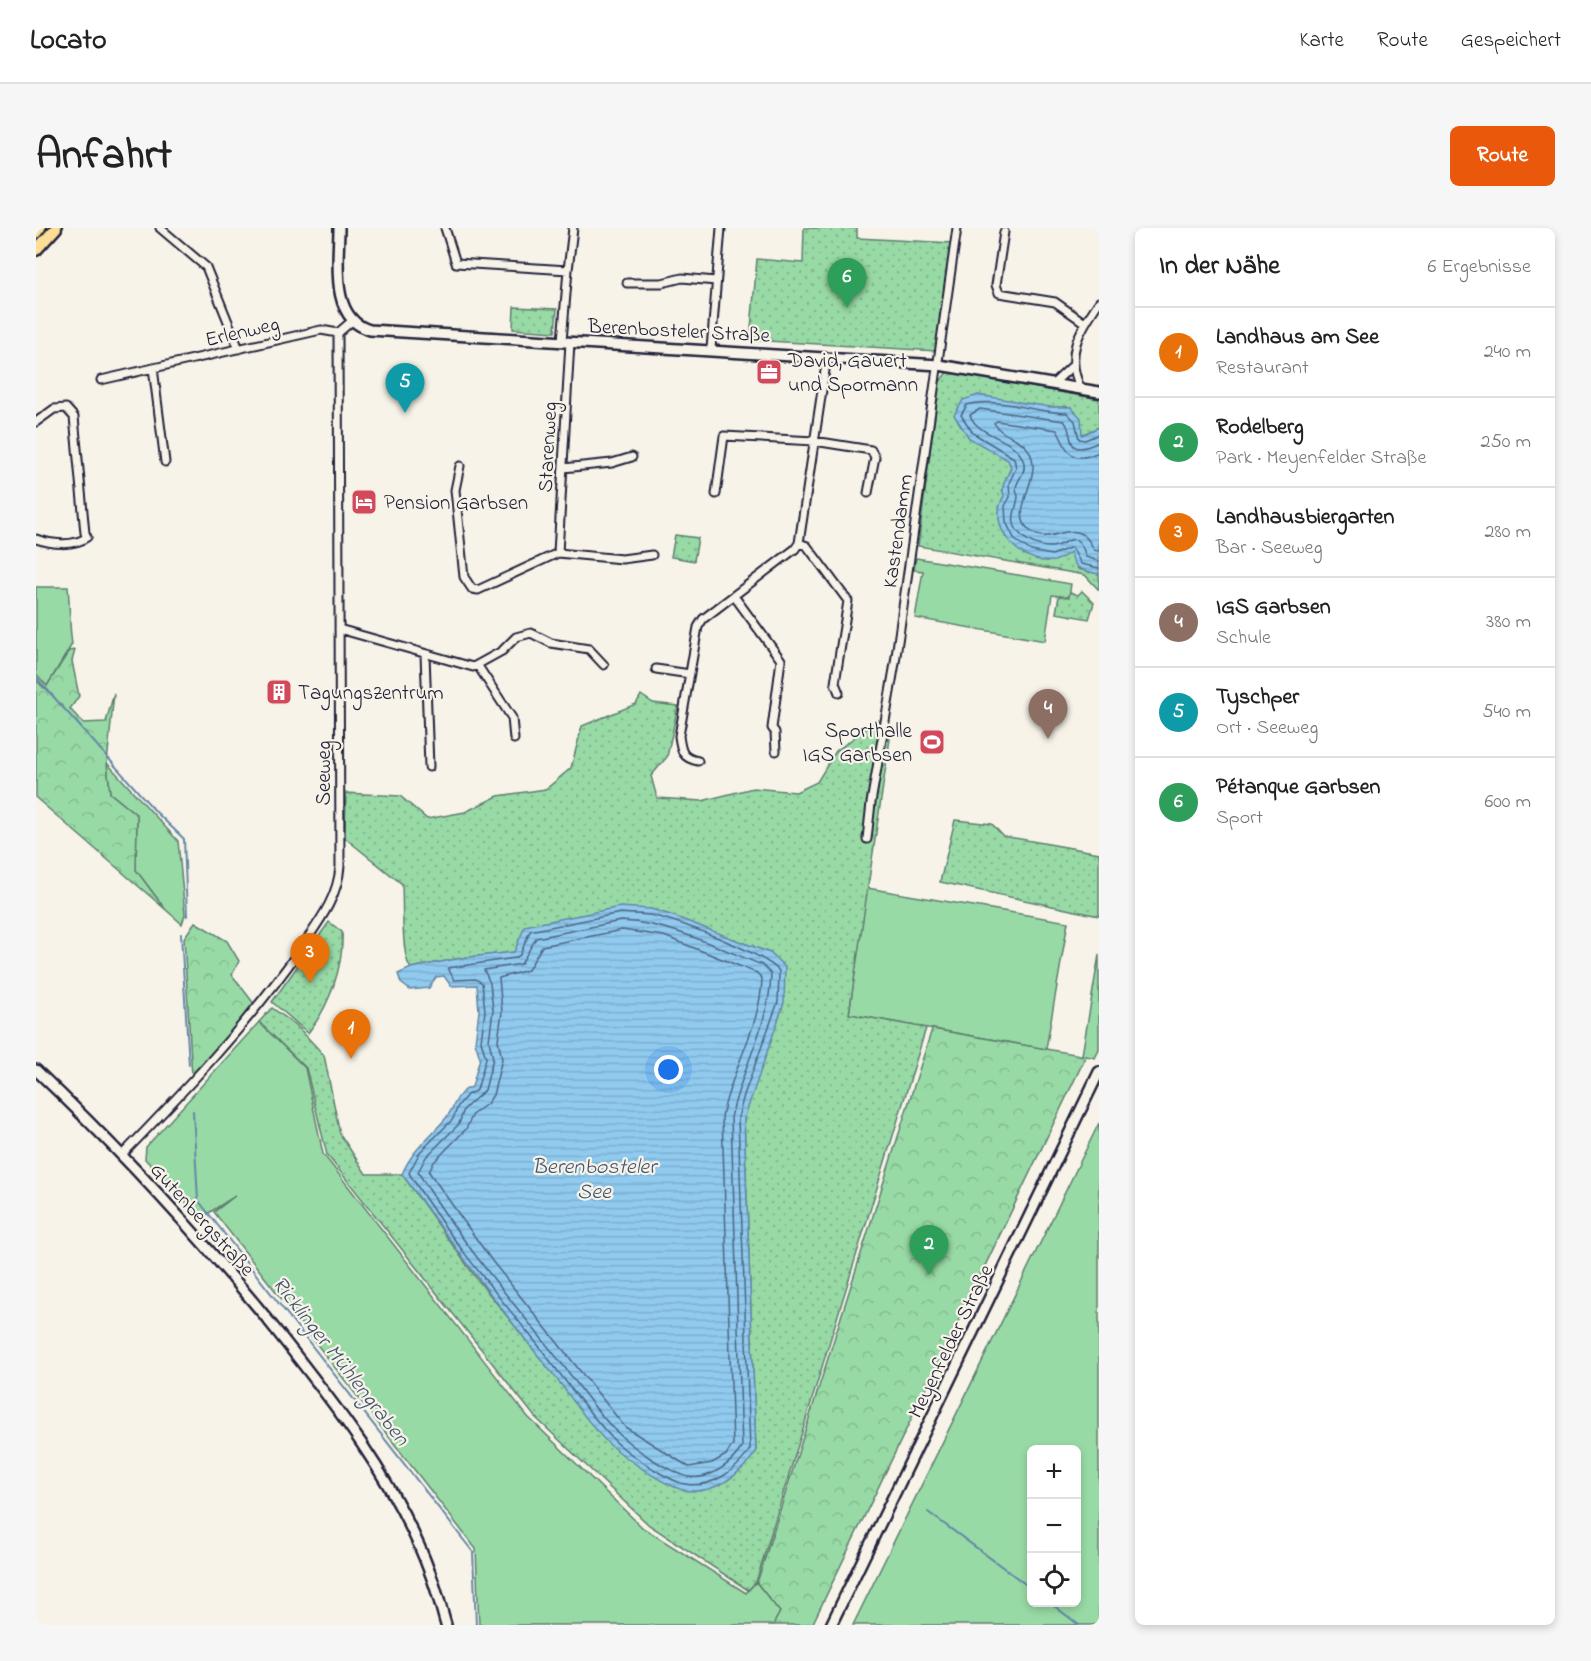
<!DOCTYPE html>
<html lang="de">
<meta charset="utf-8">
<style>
body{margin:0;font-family:"Indie Flower",sans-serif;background:#f6f6f6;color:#222}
.controls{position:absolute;right:18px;bottom:18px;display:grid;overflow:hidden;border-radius:9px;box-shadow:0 3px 9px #0003}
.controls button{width:54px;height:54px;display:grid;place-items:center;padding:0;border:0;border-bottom:2px solid #e0e0e0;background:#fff;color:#222;font:30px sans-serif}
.you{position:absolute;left:633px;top:842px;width:21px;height:21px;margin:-15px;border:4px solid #fff;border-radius:50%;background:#1a73e8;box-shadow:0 0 0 9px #1a73e833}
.badge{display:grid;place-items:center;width:39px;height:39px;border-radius:50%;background:#ea580c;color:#fff;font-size:20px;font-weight:700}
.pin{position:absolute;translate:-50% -50px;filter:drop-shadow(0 2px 3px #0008)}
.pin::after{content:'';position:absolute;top:32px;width:21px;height:18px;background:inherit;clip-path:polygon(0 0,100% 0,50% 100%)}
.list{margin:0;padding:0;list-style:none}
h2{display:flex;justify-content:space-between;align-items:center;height:78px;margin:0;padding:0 24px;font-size:26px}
h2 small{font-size:20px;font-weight:400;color:#767676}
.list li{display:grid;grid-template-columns:39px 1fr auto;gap:18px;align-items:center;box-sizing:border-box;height:90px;padding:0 24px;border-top:2px solid #e0e0e0}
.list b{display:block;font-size:22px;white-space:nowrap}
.list p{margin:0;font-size:20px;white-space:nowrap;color:#767676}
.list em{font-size:20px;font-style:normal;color:#767676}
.icon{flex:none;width:33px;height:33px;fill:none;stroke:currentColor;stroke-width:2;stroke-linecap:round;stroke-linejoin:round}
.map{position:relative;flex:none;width:1063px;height:1397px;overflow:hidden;border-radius:9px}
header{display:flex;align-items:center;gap:36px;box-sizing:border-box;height:84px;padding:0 30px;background:#fff;border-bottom:2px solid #e0e0e0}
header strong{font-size:28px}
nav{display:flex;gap:33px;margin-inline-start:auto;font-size:21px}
.intro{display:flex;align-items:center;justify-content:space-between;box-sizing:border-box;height:144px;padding:0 36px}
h1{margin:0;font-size:42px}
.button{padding:15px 27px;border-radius:9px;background:#ea580c;color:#fff;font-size:21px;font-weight:700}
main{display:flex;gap:36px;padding:0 36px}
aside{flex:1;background:#fff;border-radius:9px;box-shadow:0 3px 9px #0003}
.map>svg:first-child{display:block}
.grass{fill:#98daa5;stroke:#5d7e70;stroke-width:1.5;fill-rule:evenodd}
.forest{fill:url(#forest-crowns);stroke:#5d7e70;stroke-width:1.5}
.park{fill:url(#park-dots);stroke:#5d7e70;stroke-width:1.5}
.water{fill:url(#water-rules);stroke:#6487a7;stroke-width:1.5}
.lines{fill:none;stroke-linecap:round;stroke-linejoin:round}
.shore{stroke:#4e6583;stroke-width:1.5}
.stream{stroke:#6487a7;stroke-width:2}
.street-casing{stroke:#22223b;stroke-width:11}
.secondary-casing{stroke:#22223b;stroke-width:14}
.primary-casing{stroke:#22223b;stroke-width:15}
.street{stroke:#f7f3e8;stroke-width:7}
.secondary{stroke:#f7f3e8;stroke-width:9}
.primary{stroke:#fcde96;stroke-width:10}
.labels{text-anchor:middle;stroke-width:4.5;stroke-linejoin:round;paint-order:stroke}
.street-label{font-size:21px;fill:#22223b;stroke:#f7f3e8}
.poi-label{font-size:21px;fill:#22223b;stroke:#f7f3e8;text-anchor:start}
.water-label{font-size:22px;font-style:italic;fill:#435471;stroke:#f7f3e8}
</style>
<header>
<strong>Locato</strong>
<nav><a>Karte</a><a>Route</a><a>Gespeichert</a></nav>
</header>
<div class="intro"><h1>Anfahrt</h1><a class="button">Route</a></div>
<main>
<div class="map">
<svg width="1063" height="1397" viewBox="0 0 1063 1397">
<defs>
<pattern id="forest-crowns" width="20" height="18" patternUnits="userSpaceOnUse" patternTransform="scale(1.5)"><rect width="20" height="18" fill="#98daa5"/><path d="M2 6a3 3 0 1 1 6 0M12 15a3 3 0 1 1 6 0" fill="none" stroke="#83bb8f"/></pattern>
<pattern id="park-dots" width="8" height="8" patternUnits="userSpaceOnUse" patternTransform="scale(1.5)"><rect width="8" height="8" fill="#98daa5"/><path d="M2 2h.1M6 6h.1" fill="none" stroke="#83bb8f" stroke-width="1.8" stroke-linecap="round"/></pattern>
<pattern id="water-rules" width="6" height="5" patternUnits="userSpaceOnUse" patternTransform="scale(1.5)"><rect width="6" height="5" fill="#90caef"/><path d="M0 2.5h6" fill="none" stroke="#7cadce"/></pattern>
</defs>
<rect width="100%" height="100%" fill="#f7f3e8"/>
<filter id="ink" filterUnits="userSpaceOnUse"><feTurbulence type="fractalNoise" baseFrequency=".0167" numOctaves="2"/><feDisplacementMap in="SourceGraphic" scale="12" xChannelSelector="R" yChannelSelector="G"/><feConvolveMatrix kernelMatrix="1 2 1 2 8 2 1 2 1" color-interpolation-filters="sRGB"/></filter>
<g filter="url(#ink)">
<path class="grass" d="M880,330l155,26 -2,13 -17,-2 -7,46 -130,-23 8,-47 -9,-1z
M0,359h32c2,19 1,38 4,57l-25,42 -11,-12z
M71,535l71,78 7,74 -3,9 -17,-15 -29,-39 1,-55 -27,-22z
M831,660l201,34 -22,127 -197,-35z
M1063,727v95l-4,8 -13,-3z
M223,794l46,46 18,86 205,263 115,111 103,65 10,-11 24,30 -7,13h-294l-3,-76 -262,-337 21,-16 -34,22 -56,-59 1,-12z
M1063,895v502h-246zM996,1222h44v152h-44z"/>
<path class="forest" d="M39,422l-3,11 7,35 -9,13 13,14 23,-1 8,-29 -7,70 3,30 27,22 -1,55 29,39 -129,-111v-118l8,8 3,-2 22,-35z
M159,694l32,19 12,20 -7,14 23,30 -63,72 -8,-139z
M896,801l154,27 -274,569h-39l7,-13 -23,-29z"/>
<path class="park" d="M768,0h53v10l96,5 -16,108 -187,-11 7,-81 46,4z
M478,79l43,2 -2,23 -42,-3z
M911,144l152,27v28l-18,8 -10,-28h-21l-81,30 39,22 3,8 -9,23 69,62 7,17 21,5v16l-14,-15 -167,-29 21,-163z
M639,307l23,3 -4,23 -23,-4z
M1046,363l12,12 -5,16 -33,-6 3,-17 10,1 1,-5 8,3z
M605,467l12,8 25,3 -11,51 -16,19 6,22 45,3 51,-13 43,4 21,-10 19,-31 42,-31 13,12 -42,282 77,14 -170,554 -8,8 -99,-65 -114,-108 -208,-262 -21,-87 -47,-46 13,-14 24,17 28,30 16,79 26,40h36l72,101 135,169 53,36 94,-28 -12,-333 26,-166 -119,-44 -136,43 -54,6 -50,10c-10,-9 -8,-68 -9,-84l-57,-46 1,-45 54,3 27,23 38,-7 33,-16 48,-7 25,-21 11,-42 54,-22z
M919,592l37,4 11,12 96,17v63l-159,-34z
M293,694l13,10c2,34 -13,75 -34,101l-36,-31z"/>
<path class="water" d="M942,167l72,12h21l10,11 1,17 17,-8v147c-17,-4 -26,-4 -28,-22 -5,3 -12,8 -17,9 -33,4 -69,-34 -50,-65 -4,-13 4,-18 7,-29l-3,-7 -39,-22 -15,-23 9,-15z
M584,679l31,2 20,6 99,38 15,14 -1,36 -40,116 12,333c-15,22 -42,44 -72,38 -20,-4 -58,-32 -74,-45 -21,-19 -39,-49 -57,-71 -53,-65 -102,-132 -151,-200 10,-24 28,-37 44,-56 10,-12 9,-26 26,-31l8,-29 -5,-16 4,-31 -2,-26 -26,1 -7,-10 -8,1 -7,11 -19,2 -9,-7 -3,-9 13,-6 50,-10 53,-6 11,-26z"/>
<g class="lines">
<path class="shore" d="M1063,206l-14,6 -6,-1 -4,-18 -8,-8c-29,0 -74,-17 -100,-8l-6,10 12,18 41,25 2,10 -7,15 1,14 -5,9 1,16 9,18 16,11 21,4 20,-8 9,17 18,4
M1063,214c-38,18 -23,-9 -35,-21l-84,-12 -10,6c9,24 47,21 54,48 2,11 -7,16 -8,25 0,3 2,6 2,9 -2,15 -11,25 4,39 6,6 20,12 30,11 16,-2 25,-21 34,10l13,4
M1063,224c-30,14 -31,-2 -42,-22l-60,-9 -3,2c10,18 36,12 39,41 2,20 -21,49 -5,65 23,23 48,-20 66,21l5,1
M585,685c9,1 19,1 28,2 25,4 115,38 130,56l-1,31 -34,93 -6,23 12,331c-12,21 -39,40 -65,35 -17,-3 -61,-33 -73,-46 -27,-29 -50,-62 -74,-93 -44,-54 -93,-113 -129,-172l11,-21 33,-33 5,-13 9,-11 10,-5 9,-32 -5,-17 4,-30 -3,-28 -6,-4 -22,1 -6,-12 67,-10 5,-3 10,-24z
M585,693c49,2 95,26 141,44l9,9c-1,50 -30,95 -40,144l11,329c-10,17 -36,36 -57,29 -22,-8 -49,-26 -66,-42 -23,-21 -41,-51 -61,-75 -48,-60 -100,-121 -140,-187l8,-15 33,-33 5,-15 21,-19 8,-32 -4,-17 4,-31 -3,-27 -6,-13 37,-6 15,-26z
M586,702l42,6 93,37 5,5c-1,48 -31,92 -40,139l11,327 -7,11 -14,8 -23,4 -64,-40 -133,-166 -63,-89 5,-10 32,-33 7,-15 14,-10 6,-9 9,-36 -4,-19 4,-28 -3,-34 29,-8 14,-24z"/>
<path class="stream" d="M0,449l121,136 27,26 3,77
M145,706l8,131
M157,883l5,89 275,352 3,73
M892,1284l104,77
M1013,1374l30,23"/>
<g class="street-casing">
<path id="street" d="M124,0l46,39 33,82
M409,0l11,35 112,7 -6,71
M968,4l-8,53 3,8 56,9 30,21
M532,42l5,-42
M591,55h35l20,-5 34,3
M675,121l10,-121
M117,140l12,94
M65,152l220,-50 17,3
M1017,156l19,-18
M1045,161c-17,-34 -2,-58 18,-87
M0,194l18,-13 12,-1 8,9 11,116 2,4c-13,10 -36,7 -51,2
M424,238l-5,24 9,87 8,12 6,1 80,-37 64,6 30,-4
M527,240l49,-5 20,-6
M680,266l8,-58 90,5 57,9 4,7 -7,36
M763,315l8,3 41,55 -13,82 4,10
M522,325l12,-211
M698,368l47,64 -9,68 3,4 1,19
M303,401l134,38 29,-16 14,-14 15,-4 20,10 38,6 15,16
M389,426l4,113
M442,438l34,52 2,21
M620,441l34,5
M662,533c-16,-3 -17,-10 -19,-25l19,-109 5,-8 92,-70 4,-6 28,-186
M831,611l4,-36 24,-140 62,-435
M86,927c63,-65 125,-130 177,-204 18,-27 39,-52 41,-85l-2,-533 15,-13"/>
</g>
<g class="secondary-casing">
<path id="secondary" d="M303,0c0,31 -10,91 31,102l569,35 160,27
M0,842c81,77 157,159 228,245 63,79 131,162 166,258 7,17 11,35 16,52
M795,1397l268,-553"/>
</g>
<g class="primary-casing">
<path id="primary" d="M0,5l4,-5
M0,22l20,-22"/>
</g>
<use href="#street" class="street"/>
<use href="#secondary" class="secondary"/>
<use href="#primary" class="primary"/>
</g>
</g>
<defs>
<g id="office-square" transform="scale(1.35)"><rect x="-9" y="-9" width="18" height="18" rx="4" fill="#d1495b" stroke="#f7f3e8"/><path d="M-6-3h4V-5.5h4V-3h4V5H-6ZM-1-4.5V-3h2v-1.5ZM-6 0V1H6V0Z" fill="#fff"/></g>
<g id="hotel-square" transform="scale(1.35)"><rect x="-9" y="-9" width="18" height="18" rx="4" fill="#d1495b" stroke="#f7f3e8"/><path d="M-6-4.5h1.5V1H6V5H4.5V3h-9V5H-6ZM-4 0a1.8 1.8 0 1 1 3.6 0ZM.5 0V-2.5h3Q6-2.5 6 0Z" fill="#fff"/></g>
<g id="building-square" transform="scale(1.35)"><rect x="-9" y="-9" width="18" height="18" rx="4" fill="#d1495b" stroke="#f7f3e8"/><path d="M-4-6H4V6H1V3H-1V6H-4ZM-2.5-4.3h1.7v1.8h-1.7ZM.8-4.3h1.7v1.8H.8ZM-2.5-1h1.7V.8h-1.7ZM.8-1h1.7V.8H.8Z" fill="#fff"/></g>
<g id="stadium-square" transform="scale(1.35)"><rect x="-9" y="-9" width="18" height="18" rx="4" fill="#d1495b" stroke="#f7f3e8"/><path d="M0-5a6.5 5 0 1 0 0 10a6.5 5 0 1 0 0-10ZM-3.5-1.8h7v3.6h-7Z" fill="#fff"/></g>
</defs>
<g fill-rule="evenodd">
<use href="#office-square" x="733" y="144"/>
<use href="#hotel-square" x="328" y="274"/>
<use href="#building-square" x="243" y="464"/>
<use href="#stadium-square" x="896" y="514"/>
</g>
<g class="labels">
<g class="street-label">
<text transform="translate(643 102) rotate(3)" y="7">Berenbosteler Straße</text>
<text transform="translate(206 103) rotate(-13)" y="7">Erlenweg</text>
<text transform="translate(511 219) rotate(-87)" y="7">Starenweg</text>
<text transform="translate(861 303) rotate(-82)" y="7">Kastendamm</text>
<text transform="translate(287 545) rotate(-90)" y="7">Seeweg</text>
<text transform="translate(167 991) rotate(48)" y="7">Gutenbergstraße</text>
<text transform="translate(914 1113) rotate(-64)" y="7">Meyenfelder Straße</text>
</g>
<g class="poi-label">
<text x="752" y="139">David, Gauert<tspan x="752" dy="24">und Spormann</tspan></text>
<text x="348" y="281">Pension Garbsen</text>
<text x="262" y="471">Tagungszentrum</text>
<text x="876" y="509" text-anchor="end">Sporthalle<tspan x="876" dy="24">IGS Garbsen</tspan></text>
</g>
<g class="water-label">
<text x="558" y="945">Berenbosteler<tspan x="558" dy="25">See</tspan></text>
<text transform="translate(306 1132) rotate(52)" y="8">Ricklinger Mühlengraben</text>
</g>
</g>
</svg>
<div class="controls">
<button>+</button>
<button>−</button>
<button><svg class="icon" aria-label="locate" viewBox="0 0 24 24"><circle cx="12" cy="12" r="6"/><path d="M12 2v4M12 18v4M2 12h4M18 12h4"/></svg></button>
</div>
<div class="you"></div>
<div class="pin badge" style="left:315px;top:831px;background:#e8710a">1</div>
<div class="pin badge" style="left:893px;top:1047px;background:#2e9e5b">2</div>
<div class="pin badge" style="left:274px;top:755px;background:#e8710a">3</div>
<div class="pin badge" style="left:1012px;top:511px;background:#8d6e63">4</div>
<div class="pin badge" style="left:369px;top:185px;background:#0f9aa8">5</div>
<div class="pin badge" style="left:811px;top:80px;background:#2e9e5b">6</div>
</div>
<aside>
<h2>In der Nähe<small>6 Ergebnisse</small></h2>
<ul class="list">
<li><span class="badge" style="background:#e8710a">1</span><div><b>Landhaus am See</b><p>Restaurant</p></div><em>240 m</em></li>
<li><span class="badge" style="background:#2e9e5b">2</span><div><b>Rodelberg</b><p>Park · Meyenfelder Straße</p></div><em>250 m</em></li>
<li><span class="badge" style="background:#e8710a">3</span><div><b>Landhausbiergarten</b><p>Bar · Seeweg</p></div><em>280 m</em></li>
<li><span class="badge" style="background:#8d6e63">4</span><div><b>IGS Garbsen</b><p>Schule</p></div><em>380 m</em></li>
<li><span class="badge" style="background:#0f9aa8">5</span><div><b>Tyschper</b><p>Ort · Seeweg</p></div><em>540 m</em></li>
<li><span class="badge" style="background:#2e9e5b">6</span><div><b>Pétanque Garbsen</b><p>Sport</p></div><em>600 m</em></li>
</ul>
</aside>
</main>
